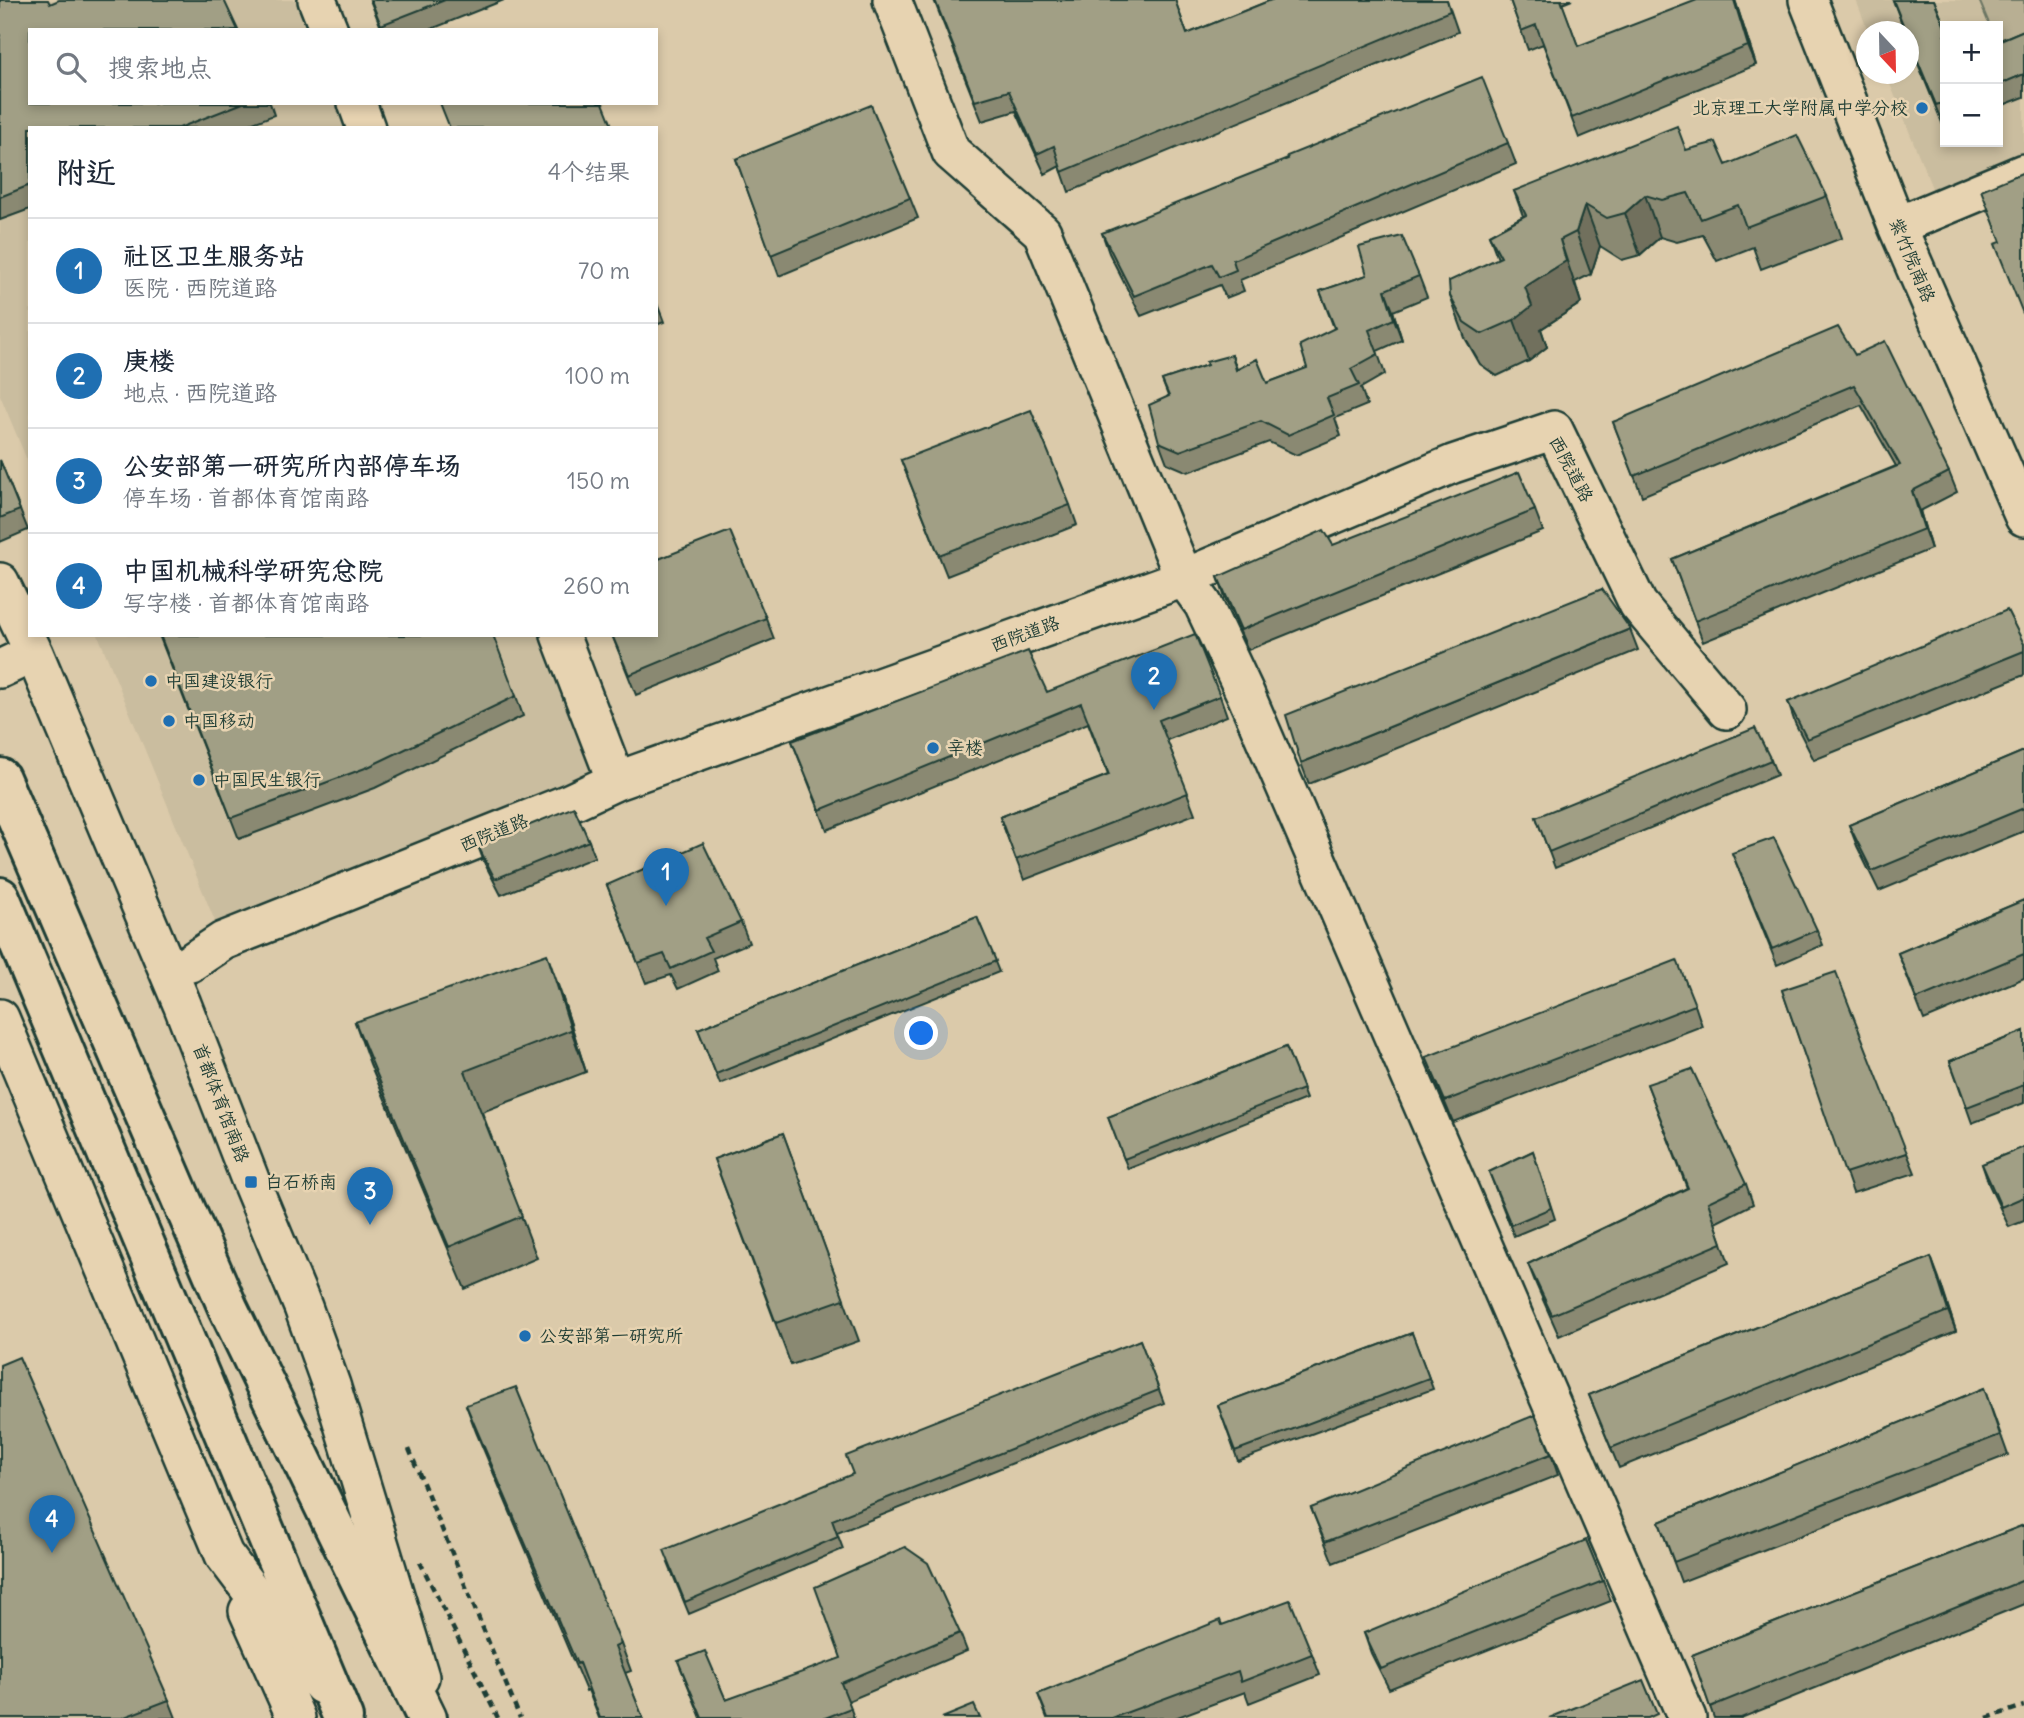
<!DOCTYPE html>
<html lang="zh">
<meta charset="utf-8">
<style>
body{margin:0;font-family:Delius,"LXGW WenKai TC",sans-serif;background:#f2f2f3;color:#1f2937}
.controls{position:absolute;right:21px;top:21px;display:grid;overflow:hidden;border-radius:0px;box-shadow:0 4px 10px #0003}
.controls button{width:63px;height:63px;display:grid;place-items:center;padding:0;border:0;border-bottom:2px solid #e0e1e3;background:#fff;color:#1f2937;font:35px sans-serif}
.compass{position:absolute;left:1856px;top:21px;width:63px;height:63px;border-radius:50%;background:#fff;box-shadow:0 4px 10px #0003;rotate:158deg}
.you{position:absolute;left:922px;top:1034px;width:24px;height:24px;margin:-18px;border:5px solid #fff;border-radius:50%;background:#1a73e8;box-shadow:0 0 0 10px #1a73e833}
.badge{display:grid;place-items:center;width:46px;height:46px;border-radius:50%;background:#1f6fb2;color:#fff;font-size:23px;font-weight:700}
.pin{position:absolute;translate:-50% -58px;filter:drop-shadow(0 2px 4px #0008)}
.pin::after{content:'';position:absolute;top:37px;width:24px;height:21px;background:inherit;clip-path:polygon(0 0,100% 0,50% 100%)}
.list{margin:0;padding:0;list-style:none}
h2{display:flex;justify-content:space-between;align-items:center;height:91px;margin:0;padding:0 28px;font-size:30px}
h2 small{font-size:23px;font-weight:400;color:#747a83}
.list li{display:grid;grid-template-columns:46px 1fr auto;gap:21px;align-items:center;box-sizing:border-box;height:105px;padding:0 28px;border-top:2px solid #e0e1e3}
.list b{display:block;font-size:26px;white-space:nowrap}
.list p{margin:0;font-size:23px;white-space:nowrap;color:#747a83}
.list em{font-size:23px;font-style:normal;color:#747a83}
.icon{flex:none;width:38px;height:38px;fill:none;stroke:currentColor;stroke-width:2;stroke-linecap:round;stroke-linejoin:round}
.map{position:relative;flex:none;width:2024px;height:1718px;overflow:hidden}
.search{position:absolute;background:#fff;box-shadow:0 4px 10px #0003;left:28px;top:28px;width:630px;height:77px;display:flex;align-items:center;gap:18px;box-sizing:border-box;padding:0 24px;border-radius:0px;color:#747a83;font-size:26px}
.panel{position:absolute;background:#fff;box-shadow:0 4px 10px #0003;left:28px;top:126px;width:630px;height:511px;border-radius:0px}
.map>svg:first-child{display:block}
.built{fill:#cabd9f;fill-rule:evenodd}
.pitch{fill:#b8af93;stroke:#6c7664;stroke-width:2}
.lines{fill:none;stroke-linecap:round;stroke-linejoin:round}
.minor-casing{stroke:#1f3d34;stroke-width:42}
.major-casing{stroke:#1f3d34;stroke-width:44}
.path{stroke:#1f3d34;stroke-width:4.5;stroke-dasharray:7 5;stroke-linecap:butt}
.minor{stroke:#e7d3b1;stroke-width:37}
.major{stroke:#e7d3b1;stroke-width:38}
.wall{fill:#8a8972;stroke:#1f3d34;stroke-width:2}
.shaded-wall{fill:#716f5d;stroke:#1f3d34;stroke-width:2}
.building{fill:#a19f85;stroke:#1f3d34;stroke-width:2}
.poi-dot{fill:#1f6fb2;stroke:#e7d3b1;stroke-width:2.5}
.labels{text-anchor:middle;stroke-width:5;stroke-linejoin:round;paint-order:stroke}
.poi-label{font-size:18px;fill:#1f3d34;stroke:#e7d3b1;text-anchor:start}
.street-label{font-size:18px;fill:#1f3d34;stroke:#e7d3b1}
</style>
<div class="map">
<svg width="2024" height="1718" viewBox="0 0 2024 1718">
<rect width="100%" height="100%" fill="#dbcaaa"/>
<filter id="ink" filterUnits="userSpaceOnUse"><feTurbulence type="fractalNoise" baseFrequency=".0143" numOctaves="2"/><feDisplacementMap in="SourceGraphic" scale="14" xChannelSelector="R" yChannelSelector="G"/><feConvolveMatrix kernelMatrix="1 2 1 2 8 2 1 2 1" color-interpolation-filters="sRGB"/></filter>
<g filter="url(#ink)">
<path class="built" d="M0,0h317l12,30h-299v73h327l9,25h-336v339l-30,-72z
M1856,0h168v163l-88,35 -50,-124h23v-42l-41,-1zM1945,26h53v116h-53z
M98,635h462l56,146 -393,160z"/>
<path class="pitch" d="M1979,0h45v41l-26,3v-18h-8z"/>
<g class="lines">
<g class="minor-casing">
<path id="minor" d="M317,0l12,30
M892,0l59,152 91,80 142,346 19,26 42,89 442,1025
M1808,0l89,226 127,291
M357,103l9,25
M1897,226l127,-53
M0,582l34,71 148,351 69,178 52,125 28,78 89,292
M560,635l56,146
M0,669l34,-16
M190,963l33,-22 346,-138 47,-22 568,-203 269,-114 101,-34 84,174 89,106
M0,1018l224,537 98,130
M248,1611l48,107"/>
</g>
<g class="major-casing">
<path id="major" d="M0,778l228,530 199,410
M0,897l343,821"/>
</g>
<path class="path" d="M409,1449l111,269
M420,1562l78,156
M1987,1718l37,-12"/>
<use href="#minor" class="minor"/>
<use href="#major" class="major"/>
</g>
<path class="wall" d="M0,0l30,103h240l4,12 -34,13h-210v81l-30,11z
M370,0h134l-75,30h-47z
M934,0h241l12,34 84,-34h176l11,32 -389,160 -9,-26 -15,8 -29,-63 -34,10z
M1510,0h62l-10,4 16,42 157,-46 21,65 -177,73 -36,-94 -15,6z
M1893,0h41l11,27v97l-2,1 -35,-86v-7h-3z
M2024,30v67l-26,10v-66z
M1508,143l8,21 -276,116 4,11 -18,7 -6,-13 -79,31 -32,-63 -7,-20z
M1686,150l40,15 101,31 15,42 -81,31 -8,-22 -36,14 -14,-26 -26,7 -17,-5 -20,18 -18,5 -22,-14 -9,28 -16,8 6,21 -40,26 6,18 -18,14 -32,15 -17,-12 -15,-26 -15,-42 48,-37 -9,-24 34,-19 -9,-25z
M736,159l174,39 8,20 -139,58z
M1367,275l52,1 8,21 -34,14 9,29 -25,11 8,23 -24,14 6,17 -32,13 6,18 -45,19 -27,-13 -81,30 -21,-9 -8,-21 9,-46 -6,-16 45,-15 25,-10 5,14 30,14 40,-15 27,-40 -14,-37z
M656,301l8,21 -8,3z
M1855,355l94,117 8,20 -37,19 11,38 -228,93 -31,-83 224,-93 -35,-61 -219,91 -29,-74z
M0,460l28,70 -28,12z
M901,460l169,45 7,20 -130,51z
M1535,510l8,21 -295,119 -23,-52 -7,-21 115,-32z
M766,618l8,21 -138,56 -24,-60h44z
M1630,629l8,21 -329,134 -8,-21z
M159,635l357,61 7,20 -148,72 -136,51z
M2024,644v31l-210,85 -19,-37 -7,-21z
M1047,692l173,4 7,20 -60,24 28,74 -171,66 -24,-63 108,-42 -20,-52 -261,107 -35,-89z
M2024,751v80l-145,60 -22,-45 -8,-21z
M1771,760l6,15 -222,93 -19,-51z
M589,841l6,16 -94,38 -17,-33 -6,-16z
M1732,853l85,77 6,15 -46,20z
M607,885l134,37 8,21 -36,15 5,13 -40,18 -7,-14 -25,8z
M2024,900v78l-100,42 -26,-67z
M977,917l22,55 -279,112 -22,-55z
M1782,990l125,163 8,20 -62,20z
M562,996l24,76 -104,40 55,146 -72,31 -95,-225 -15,-42z
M1695,1005l7,21 -249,96 -27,-65z
M2024,1031v72l-52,20 -22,-62z
M1286,1047l20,52 -178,70 -20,-52z
M1647,1084l99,100 7,20 -38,19 14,40 -170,73 -23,-52 -8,-20 159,-76z
M783,1133l76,208 -68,24 -77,-206z
M2024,1147v74l-15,6 -20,-42 -7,-21z
M1533,1151l22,68 -41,17 -25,-64z
M1931,1257l25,74 -337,137 -30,-73z
M1412,1333l21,56 -195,72 -20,-56z
M1140,1340l24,63 -327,130 6,16 -154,65 -21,-51 185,-89z
M1984,1388l24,67 -327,127 -22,-60z
M466,1405l155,239 10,27 -6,2 18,45h-44l-11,-28 -2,1 -110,-259z
M1551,1454l7,21 -225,88 -22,-55z
M2024,1525v79l-283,114h-27l-22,-63z
M1603,1581l8,20 -222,88 -18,-36 -7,-20z
M1222,1625l90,29 8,21 -71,28 -4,-11 -70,26h-128l-9,-24z
M960,1633l7,18 -119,50 6,17h-153l-23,-57 48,39z
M169,1700l7,18h-176z"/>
<path class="shaded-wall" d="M1734,0h1l21,65 -8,-19z
M1645,195l15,42 -20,18 -15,-42z
M1585,205l15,41 -9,28 -15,-42z
M1560,240l21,63 -40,26 6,18 -18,14 -15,-41 11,-33z
M1385,290l8,21 9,29 -8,-21z
M1912,491l8,20 11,38 -7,-20z
M547,954l15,42 24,76 -15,-42z
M1931,1257l8,21 17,53 -8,-20z"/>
<path class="building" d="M0,0h48l2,4 9,-4h165l14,30h-208v73h213l-64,25h-149v57l-30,12z
M371,0h74l-64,25z
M935,0h240l12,34 84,-34h176l3,11 -388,161 -8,-26 -17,8 -28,-63 -34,10z
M1510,0h51l17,46 119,-46h37l14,46 -176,72 -36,-93 -15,6z
M1893,0h41l11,27v75l-9,3 -28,-68v-5h-2z
M2024,30v44l-26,11v-44z
M1482,77l26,66 -275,117 3,10 -17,7 -7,-13 -78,32 -32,-63 186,-74 -1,-3z
M440,103h163l10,25h-163z
M871,105l39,93 -139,57 -35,-96z
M1677,126l9,24 30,-8 10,23 71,-30 30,61 -81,31 -8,-22 -37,14 -13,-26 -26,7 -17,-5 -20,18 -18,5 -22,-13 -9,27 -16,8 6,21 -41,26 7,19 -18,14 -32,14 -18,-12 -14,-26 -1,-15 52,-24 -12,-22 37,-20 -12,-24z
M2024,172v144l-29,-72 6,-2 -20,-52z
M1402,236l17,40 -34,14 9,29 -25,11 9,24 -27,15 8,16 -32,13 7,17 -46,20 -27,-14 -81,30 -21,-9 -10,-37 20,-9 -7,-16 45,-15 -1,-3 26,-7 4,15 21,-11 10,24 40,-15 -7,-23 35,-17 -15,-37 47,-16 -8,-28z
M1838,327l17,28 30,-14 64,131 -37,19 12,38 -229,92 -23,-62 228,-94 -46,-80 -220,91 -21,-54z
M1031,410l39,95 -131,50 -38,-95z
M0,460l20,50 -20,8z
M1519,472l16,38 -294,120 -23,-53 106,-47 9,15z
M730,531l36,87 -137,57 -17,-40h44v-75z
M1602,589l28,40 -329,134 -15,-48z
M2007,610l17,34v7l-217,88 -19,-37z
M1195,634l25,62 -61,24 29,73 -172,67 -16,-43 109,-42 -28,-72 -261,107 -28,-69 236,-90 19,41z
M160,635h333l23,61 -148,71 -137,51z
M1755,728l16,32 -222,92 -13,-35z
M2024,751v57l-152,63 -23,-46z
M574,807l15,34 -94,38 -17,-33z
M1774,838l43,92 -45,19 -40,-96z
M703,843l38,79 -37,16 7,13 -40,18 -7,-15 -26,9 -31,-78z
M2024,900v54l-107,45 -19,-46z
M977,917l19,44 -280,113 -18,-45z
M547,954l24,76 -106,41 57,145 -73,31 -94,-225z
M1677,960l18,45 -250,96 -19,-44z
M1836,972l71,181 -62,20 -63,-183z
M2024,1031v54l-57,22 -17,-46z
M1286,1047l17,42 -179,70 -16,-42z
M1692,1069l54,115 -38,18 14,41 -170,72 -24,-51 160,-76 -41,-104z
M783,1133l61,166 -68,24 -62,-164z
M2024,1147v50l-23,10 -19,-43z
M1533,1151l18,57 -40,17 -22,-53z
M1931,1257l17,54 -337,137 -22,-53z
M1412,1333l17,45 -194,73 -17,-46z
M1140,1340l19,50 -327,130 6,17 -153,65 -21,-52 189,-76 -7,-18z
M19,1357l150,343 -47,18h-122v-353z
M516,1387l105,257 -6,3 28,71h-43l-21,-55 -2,1 -111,-259z
M1984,1388l16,47 -326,127 -15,-40z
M1535,1415l16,39 -226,88 -14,-34z
M2024,1525v55l-314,127 -18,-52z
M1586,1540l17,41 -222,88 -17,-36z
M905,1547l23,16 32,70 -119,50 10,25 -26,10h-123l-24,-57 27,-10 21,49 115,-42 -26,-71z
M1290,1600l22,54 -71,28 -3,-11 -126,47h-64l-10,-24 182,-74 2,5z
M1643,1680l14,34 -9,4h-99z
M974,1705l6,13h-38z"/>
</g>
<g class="poi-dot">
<circle cx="1922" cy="108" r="7"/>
<circle cx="151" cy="681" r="7"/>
<circle cx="169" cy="721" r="7"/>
<circle cx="933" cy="748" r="7"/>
<circle cx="199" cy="780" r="7"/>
<rect x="244" y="1175" width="14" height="14" rx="3.5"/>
<circle cx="525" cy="1336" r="7"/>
</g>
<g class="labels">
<g class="poi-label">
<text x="1908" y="114" text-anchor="end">北京理工大学附属中学分校</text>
<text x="165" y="687">中国建设银行</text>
<text x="183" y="727">中国移动</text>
<text x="947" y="754">辛楼</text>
<text x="213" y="786">中国民生银行</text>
<text x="265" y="1188">白石桥南</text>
<text x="539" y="1342">公安部第一研究所</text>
</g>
<g class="street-label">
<text transform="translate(1912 260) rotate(67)" y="6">紫竹院南路</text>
<text transform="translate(1571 469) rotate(62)" y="6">西院道路</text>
<text transform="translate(1025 634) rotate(-20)" y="6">西院道路</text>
<text transform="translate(494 833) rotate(-22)" y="6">西院道路</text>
<text transform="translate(221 1103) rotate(69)" y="6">首都体育馆南路</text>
</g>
</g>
</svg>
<div class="controls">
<button>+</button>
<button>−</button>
</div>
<svg class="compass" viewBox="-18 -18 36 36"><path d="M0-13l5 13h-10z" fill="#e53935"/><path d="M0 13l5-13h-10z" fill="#747a83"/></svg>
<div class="you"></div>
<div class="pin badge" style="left:666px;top:906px">1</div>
<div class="pin badge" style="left:1154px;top:710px">2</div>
<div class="pin badge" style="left:370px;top:1225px">3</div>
<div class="pin badge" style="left:52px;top:1553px">4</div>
<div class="search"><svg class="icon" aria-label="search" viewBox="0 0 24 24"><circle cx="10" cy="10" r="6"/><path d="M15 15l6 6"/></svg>搜索地点</div>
<section class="panel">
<h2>附近<small>4个结果</small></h2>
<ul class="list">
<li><span class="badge">1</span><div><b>社区卫生服务站</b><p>医院 · 西院道路</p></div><em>70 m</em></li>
<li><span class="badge">2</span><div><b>庚楼</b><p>地点 · 西院道路</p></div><em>100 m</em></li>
<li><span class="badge">3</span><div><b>公安部第一研究所内部停车场</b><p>停车场 · 首都体育馆南路</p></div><em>150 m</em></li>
<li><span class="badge">4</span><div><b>中国机械科学研究总院</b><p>写字楼 · 首都体育馆南路</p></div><em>260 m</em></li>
</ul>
</section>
</div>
